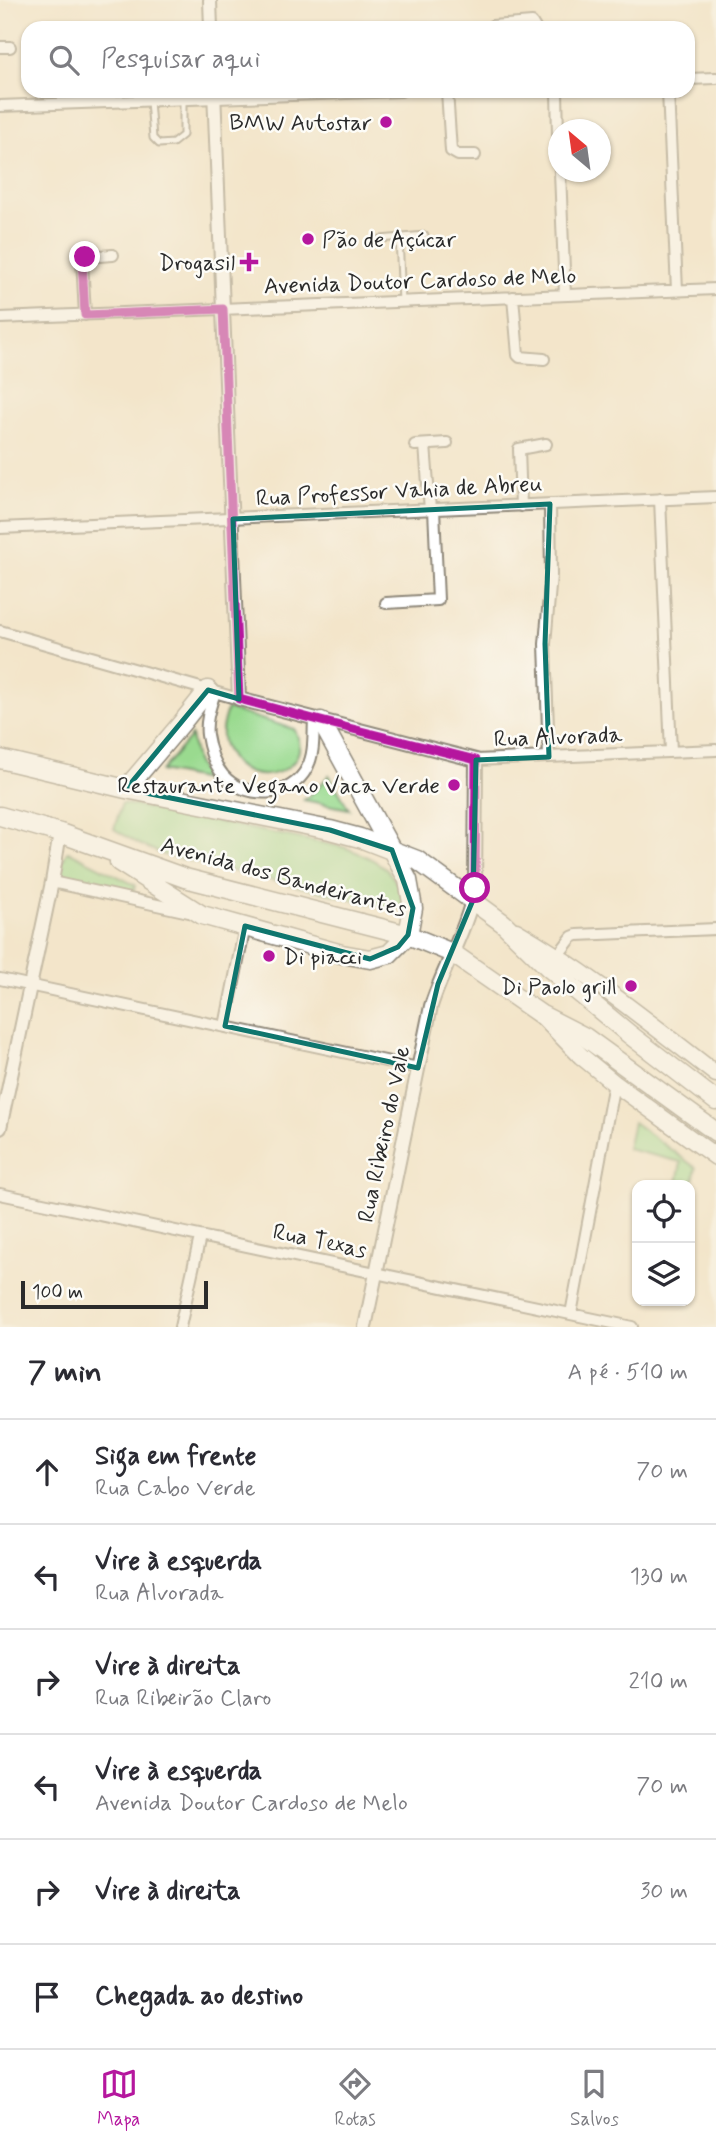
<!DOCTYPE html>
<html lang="pt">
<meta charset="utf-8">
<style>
body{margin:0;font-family:Mynerve,sans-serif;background:#f2f2f3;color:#2b2b33}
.controls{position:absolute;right:21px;bottom:21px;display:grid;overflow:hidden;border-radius:14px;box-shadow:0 2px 5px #0004}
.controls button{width:63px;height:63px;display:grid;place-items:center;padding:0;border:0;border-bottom:2px solid #e1e1e2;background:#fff;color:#2b2b33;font:35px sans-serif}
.compass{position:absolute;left:548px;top:119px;width:63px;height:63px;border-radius:50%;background:#fff;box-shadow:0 2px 5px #0004;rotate:331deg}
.scale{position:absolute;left:21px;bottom:18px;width:187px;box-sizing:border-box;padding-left:7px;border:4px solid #2b2b2b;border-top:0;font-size:19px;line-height:24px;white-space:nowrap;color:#2b2b2b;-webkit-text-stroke:5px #fdfcf7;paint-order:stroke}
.stop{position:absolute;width:21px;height:21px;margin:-16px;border:5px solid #b5179e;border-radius:50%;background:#fff}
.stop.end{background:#b5179e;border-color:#fff;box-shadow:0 2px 7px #0008}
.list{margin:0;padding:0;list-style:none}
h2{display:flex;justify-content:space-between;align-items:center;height:91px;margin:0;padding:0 28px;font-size:30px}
h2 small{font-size:23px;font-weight:400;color:#7c7c81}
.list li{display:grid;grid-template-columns:46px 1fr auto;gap:21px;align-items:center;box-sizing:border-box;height:105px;padding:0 28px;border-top:2px solid #e1e1e2}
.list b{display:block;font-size:26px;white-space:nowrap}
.list p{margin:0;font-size:23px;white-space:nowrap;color:#7c7c81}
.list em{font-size:23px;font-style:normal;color:#7c7c81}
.icon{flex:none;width:38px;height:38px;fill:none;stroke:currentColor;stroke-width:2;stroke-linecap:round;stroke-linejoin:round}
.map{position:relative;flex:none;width:716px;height:1327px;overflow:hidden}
.search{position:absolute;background:#fff;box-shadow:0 2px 5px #0004;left:21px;right:21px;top:21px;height:77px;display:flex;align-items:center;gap:18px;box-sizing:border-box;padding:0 24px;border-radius:21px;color:#7c7c81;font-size:26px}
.sheet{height:721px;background:#fff}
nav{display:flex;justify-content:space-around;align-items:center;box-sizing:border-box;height:98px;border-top:2px solid #e1e1e2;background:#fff;font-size:19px;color:#7c7c81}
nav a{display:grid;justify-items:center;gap:4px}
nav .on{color:#b5179e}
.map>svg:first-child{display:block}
.green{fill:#9ada8f;stroke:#62825d;stroke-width:2}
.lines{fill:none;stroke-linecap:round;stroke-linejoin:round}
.service-casing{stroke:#8f887a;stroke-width:9}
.minor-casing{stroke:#8f887a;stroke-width:14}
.tertiary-casing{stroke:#8f887a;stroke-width:16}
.primary-casing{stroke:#8f887a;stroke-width:19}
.trunk-casing{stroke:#8f887a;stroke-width:21}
.service{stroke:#fff;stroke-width:5}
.minor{stroke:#fff;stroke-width:10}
.tertiary{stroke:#fff;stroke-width:12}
.primary{stroke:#fff;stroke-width:16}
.trunk{stroke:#fff;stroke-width:18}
.route{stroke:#b5179e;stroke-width:9}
.marked{fill:none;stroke:#0f766e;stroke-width:5;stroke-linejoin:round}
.poi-dot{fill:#b5179e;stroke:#fdfcf7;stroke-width:2.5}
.labels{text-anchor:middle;stroke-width:5;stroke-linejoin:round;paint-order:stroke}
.poi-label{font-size:23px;fill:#2b2b2b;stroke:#fdfcf7;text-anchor:end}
.street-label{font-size:23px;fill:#2b2b2b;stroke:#fdfcf7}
</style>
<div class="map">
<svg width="716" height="1327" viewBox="0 0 716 1327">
<rect width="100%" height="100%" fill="#fdfcf7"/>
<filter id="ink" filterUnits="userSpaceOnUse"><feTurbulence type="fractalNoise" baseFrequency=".0143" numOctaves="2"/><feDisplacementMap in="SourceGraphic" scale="14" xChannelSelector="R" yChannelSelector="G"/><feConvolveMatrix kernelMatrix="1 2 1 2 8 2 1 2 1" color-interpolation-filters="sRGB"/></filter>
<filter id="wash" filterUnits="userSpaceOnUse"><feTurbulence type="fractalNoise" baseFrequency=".00686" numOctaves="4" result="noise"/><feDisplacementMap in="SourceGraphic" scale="28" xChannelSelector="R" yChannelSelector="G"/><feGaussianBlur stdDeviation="1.57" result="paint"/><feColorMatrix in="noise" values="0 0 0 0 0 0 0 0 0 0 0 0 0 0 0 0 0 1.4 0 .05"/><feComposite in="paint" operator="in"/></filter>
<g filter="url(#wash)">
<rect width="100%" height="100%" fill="#f3e5ca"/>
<path class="green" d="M227,709l67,20c25,40 -45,68 -67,23 -3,-6 -6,-14 -5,-21 0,-7 3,-15 5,-22z
M191,736l5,25 10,19 -45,-9z
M329,775l20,34 -45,-9 15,-13z
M122,803l221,44c31,11 56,22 60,59l-7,4 -232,-55 -25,-11 -25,-15z
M67,852h3l65,33 -2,11 -71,-17 -4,-4 4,-13z
M633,1122l63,46 -4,18 -15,-3 4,-21 -54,-13z"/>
</g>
<g filter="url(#ink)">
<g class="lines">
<g class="service-casing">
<path id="service" d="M150,101l3,37 6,6 14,-1 10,-8v-35
M399,237l3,65
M380,239l45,-4"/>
</g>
<g class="minor-casing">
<path id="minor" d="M492,26l40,-3 3,5
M0,47h10
M688,79l28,-1
M447,91l4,60 7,4h17
M557,91l1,44
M668,91l9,199
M0,106l401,-15
M560,172l5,123
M513,297l5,58 2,2 24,2
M85,315l-3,-56 3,-2 28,-2
M0,318l716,-29
M415,445l32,-2
M425,445l5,65
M660,499l11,253
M521,506l-2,-57 27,-5
M0,528l716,-31
M386,603l52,-3 -4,-91
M0,631l239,68
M215,692c-4,13 -10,28 -8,43 2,13 7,29 16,40 22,25 68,24 84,-7 8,-15 6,-33 7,-49
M549,757l-4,-113 6,-69 -1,-71
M476,760l240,-10
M52,882l137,30
M558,955l14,-18 5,-2 139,-6
M0,979l418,89
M225,1026l20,-100
M0,1194l632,133
M571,1314l43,-231
M180,1327l20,-90"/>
</g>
<g class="tertiary-casing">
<path id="tertiary" d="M210,0l1,28
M214,91l25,608 237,61 -1,128c-8,41 -31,78 -44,118l-66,321
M0,1128l52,-246 8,-49"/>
</g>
<g class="primary-casing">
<path id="primary" d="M516,931c71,41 135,93 200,143
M544,1018l37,38 33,27 102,74"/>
</g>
<g class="trunk-casing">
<path id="trunk" d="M0,759l126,30 204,41 30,8 57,22 86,63 45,44 81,67 87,67
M126,789l55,-65 27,-34
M0,816l60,17 125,45 223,57 44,18 88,61 45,23 131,95
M119,862l83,53 140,39 28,5 19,-5 19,-19 5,-27 -5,-28 -87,-159"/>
</g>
<use href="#service" class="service"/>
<use href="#minor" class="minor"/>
<use href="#tertiary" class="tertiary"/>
<use href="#primary" class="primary"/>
<use href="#trunk" class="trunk"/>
</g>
</g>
<g class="lines" filter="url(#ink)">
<path class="route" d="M85,257l-3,4 3,54 138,-6 16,390 82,22 155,39 -1,128"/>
</g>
<path d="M0 0H716V1327H0ZM550,504l-5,140 4,113 -73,3 -3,140 -35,84 -20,84 -193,-42 20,-100 125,33 28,-12 10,-12 5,-27 -21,-58 -62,-20 -204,-41 82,-99 31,9 -6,-180z" fill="#f3e5ca" fill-opacity=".55" fill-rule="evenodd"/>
<path class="marked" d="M550,504l-5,140 4,113 -73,3 -3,140 -35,84 -20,84 -193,-42 20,-100 125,33 28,-12 10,-12 5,-27 -21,-58 -62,-20 -204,-41 82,-99 31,9 -6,-180z"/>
<g class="poi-dot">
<circle cx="386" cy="122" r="7"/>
<circle cx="308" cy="239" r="7"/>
<path d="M245.5 251.5h7v7h7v7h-7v7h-7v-7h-7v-7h7z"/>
<circle cx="454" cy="785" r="7"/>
<circle cx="269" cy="956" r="7"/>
<circle cx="631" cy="986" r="7"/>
</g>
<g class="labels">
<g class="poi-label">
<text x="372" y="130">BMW Autostar</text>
<text x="322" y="247" text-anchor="start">Pão de Açúcar</text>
<text x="235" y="270">Drogasil</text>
<text x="440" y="793">Restaurante Vegano Vaca Verde</text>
<text x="283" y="964" text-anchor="start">Di piacci</text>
<text x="617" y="994">Di Paolo grill</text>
</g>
<g class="street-label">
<text transform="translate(420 280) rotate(-2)" y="8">Avenida Doutor Cardoso de Melo</text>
<text transform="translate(399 490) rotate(-3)" y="8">Rua Professor Vahia de Abreu</text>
<text transform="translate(558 736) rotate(-2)" y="8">Rua Alvorada</text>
<text transform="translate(284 876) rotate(15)" y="8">Avenida dos Bandeirantes</text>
<text transform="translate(383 1134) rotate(-78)" y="8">Rua Ribeiro do Vale</text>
<text transform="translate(320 1240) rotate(12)" y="8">Rua Texas</text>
</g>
</g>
</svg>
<div class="controls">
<button><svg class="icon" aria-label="locate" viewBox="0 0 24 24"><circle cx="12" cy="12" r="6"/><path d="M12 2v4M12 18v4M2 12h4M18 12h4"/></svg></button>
<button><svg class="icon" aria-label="layers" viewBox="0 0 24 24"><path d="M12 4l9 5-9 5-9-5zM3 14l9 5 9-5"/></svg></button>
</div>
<svg class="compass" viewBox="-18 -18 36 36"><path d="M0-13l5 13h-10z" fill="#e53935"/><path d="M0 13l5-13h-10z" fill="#7c7c81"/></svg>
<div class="scale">100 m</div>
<div class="stop" style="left:475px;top:888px"></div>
<div class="stop end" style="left:85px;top:257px"></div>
<div class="search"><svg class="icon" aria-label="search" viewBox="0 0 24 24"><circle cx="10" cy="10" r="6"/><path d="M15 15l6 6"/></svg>Pesquisar aqui</div>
</div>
<section class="sheet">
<h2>7 min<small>A pé · 510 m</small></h2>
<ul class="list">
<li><svg class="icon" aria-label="ahead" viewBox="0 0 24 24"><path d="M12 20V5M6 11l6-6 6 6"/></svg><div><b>Siga em frente</b><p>Rua Cabo Verde</p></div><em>70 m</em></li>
<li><svg class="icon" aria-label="left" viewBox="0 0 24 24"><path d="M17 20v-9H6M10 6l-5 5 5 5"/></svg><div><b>Vire à esquerda</b><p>Rua Alvorada</p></div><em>130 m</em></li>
<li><svg class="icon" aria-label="right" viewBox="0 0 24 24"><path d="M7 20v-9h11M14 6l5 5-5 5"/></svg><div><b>Vire à direita</b><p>Rua Ribeirão Claro</p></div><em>210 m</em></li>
<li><svg class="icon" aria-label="left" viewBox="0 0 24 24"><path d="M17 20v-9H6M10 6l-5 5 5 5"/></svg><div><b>Vire à esquerda</b><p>Avenida Doutor Cardoso de Melo</p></div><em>70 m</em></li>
<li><svg class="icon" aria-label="right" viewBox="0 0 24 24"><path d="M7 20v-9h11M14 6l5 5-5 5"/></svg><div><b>Vire à direita</b></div><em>30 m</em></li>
<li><svg class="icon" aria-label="arrive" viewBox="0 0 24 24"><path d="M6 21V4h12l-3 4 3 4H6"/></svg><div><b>Chegada ao destino</b></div></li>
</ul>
</section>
<nav>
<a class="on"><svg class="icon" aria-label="map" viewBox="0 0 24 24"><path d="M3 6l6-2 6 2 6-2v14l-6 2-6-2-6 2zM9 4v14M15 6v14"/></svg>Mapa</a>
<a><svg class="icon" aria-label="directions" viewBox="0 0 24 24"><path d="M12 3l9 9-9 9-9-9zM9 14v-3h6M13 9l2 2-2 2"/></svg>Rotas</a>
<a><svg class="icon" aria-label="saved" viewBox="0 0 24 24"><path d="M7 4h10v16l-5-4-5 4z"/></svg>Salvos</a>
</nav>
